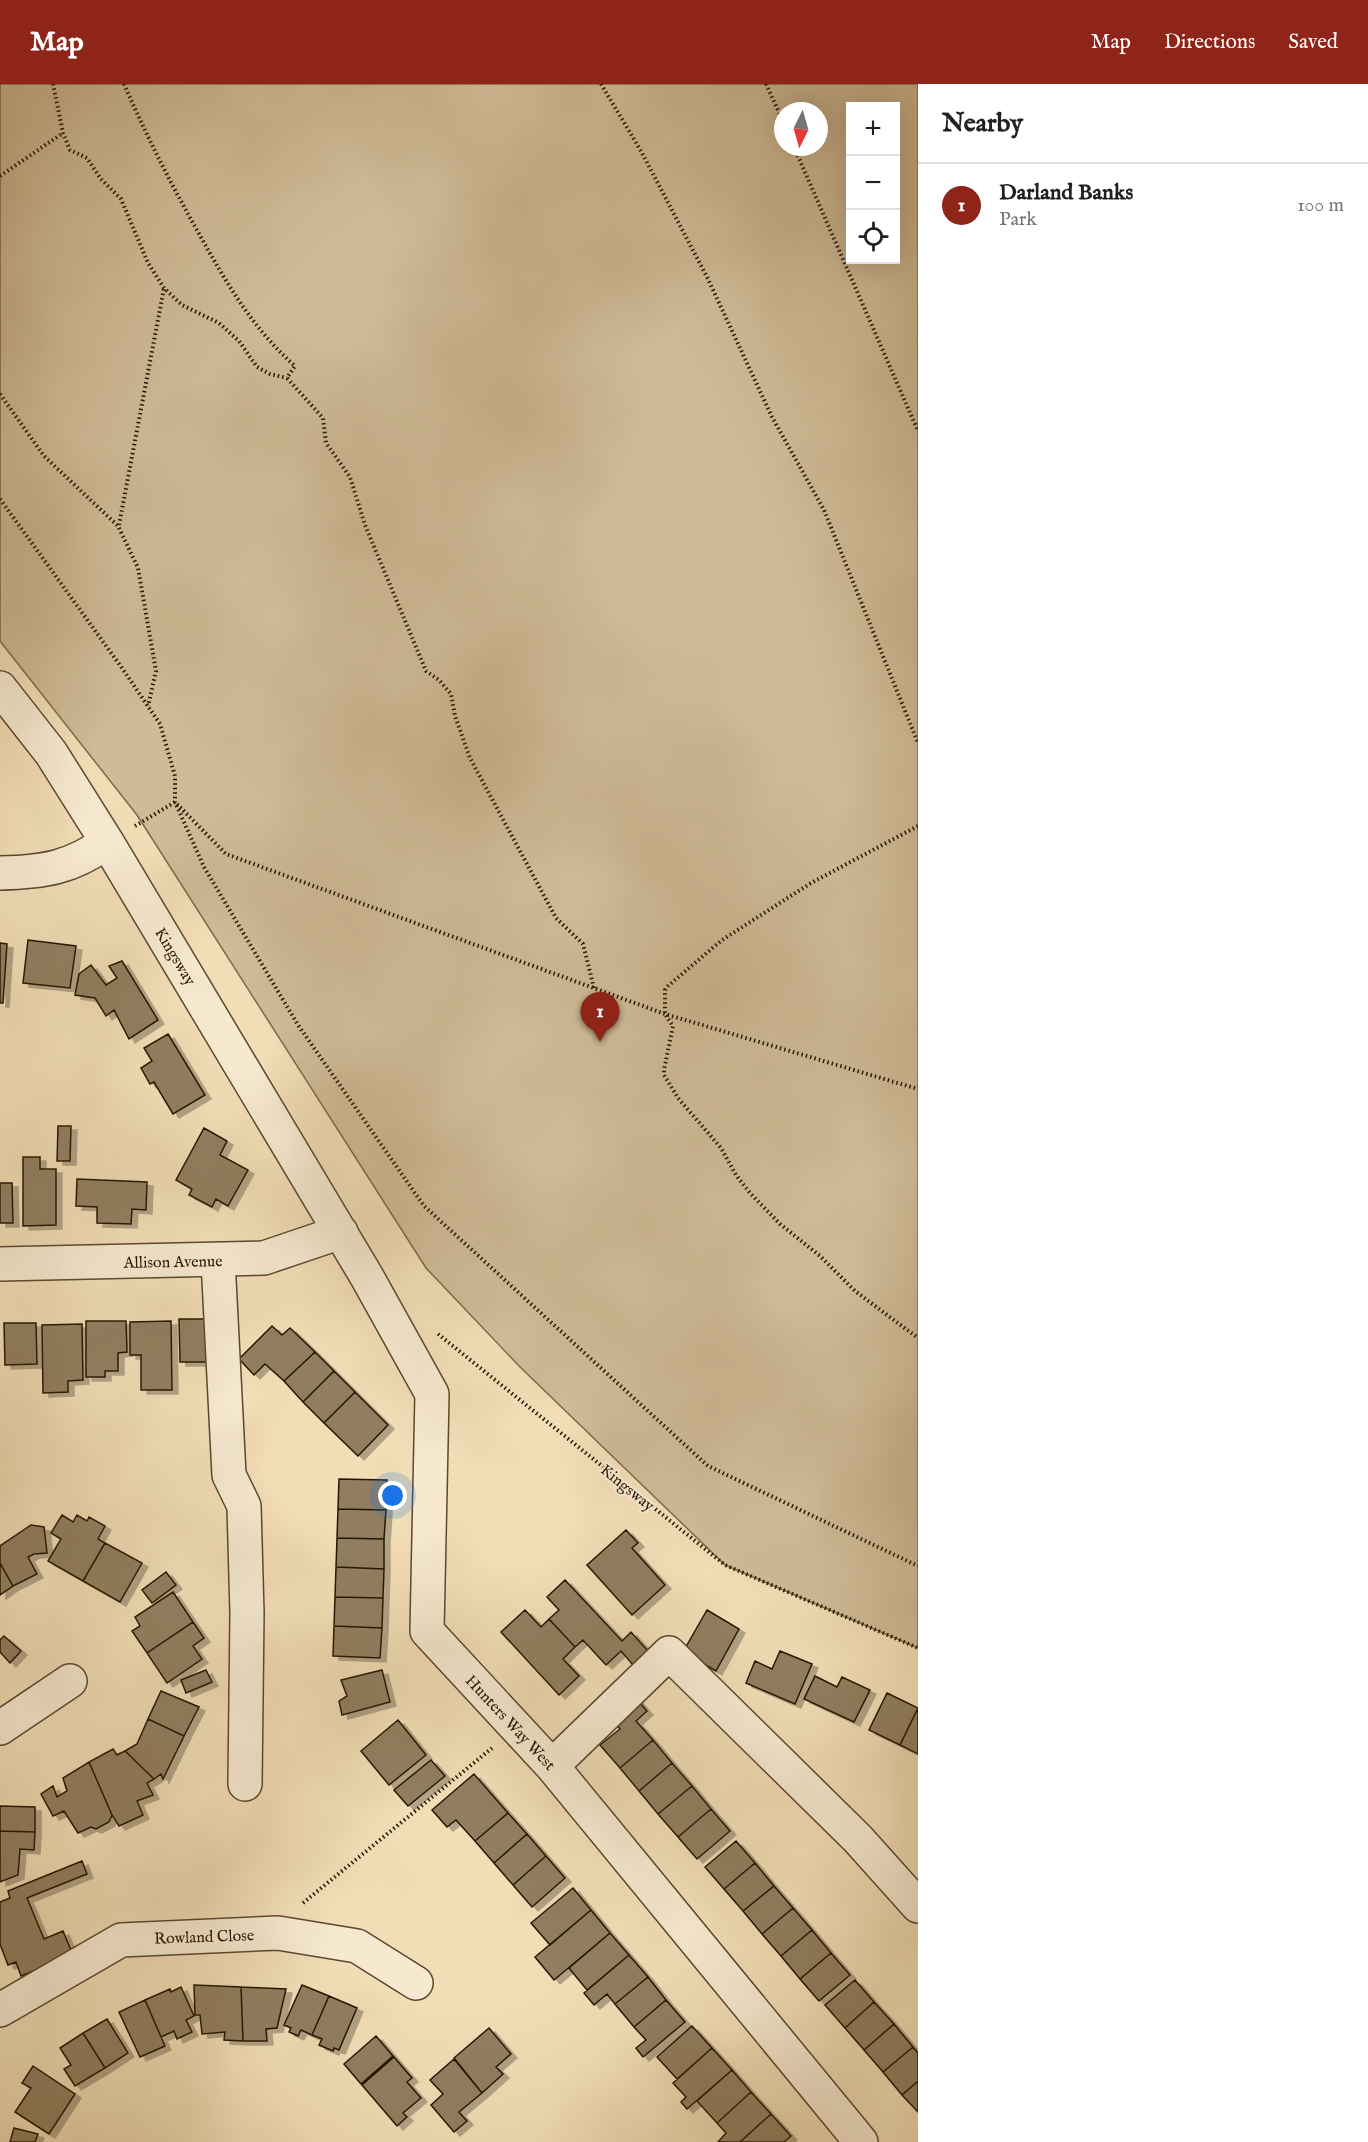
<!DOCTYPE html>
<meta charset="utf-8">
<style>
body{margin:0;font-family:"IM FELL English",serif;background:#f2f2f2;color:#202124}
.controls{position:absolute;right:18px;top:18px;display:grid;overflow:hidden;border-radius:0px;box-shadow:0 6px 24px #0002}
.controls button{width:54px;height:54px;display:grid;place-items:center;padding:0;border:0;border-bottom:2px solid #e0e0e0;background:#fff;color:#202124;font:30px sans-serif}
.compass{position:absolute;left:774px;top:18px;width:54px;height:54px;border-radius:50%;background:#fff;box-shadow:0 6px 24px #0002;rotate:185deg}
.you{position:absolute;left:393px;top:1412px;width:21px;height:21px;margin:-15px;border:4px solid #fff;border-radius:50%;background:#1a73e8;box-shadow:0 0 0 9px #1a73e833}
.badge{display:grid;place-items:center;width:39px;height:39px;border-radius:50%;background:#8f2418;color:#fff;font-size:20px;font-weight:700}
.pin{position:absolute;translate:-50% -50px;filter:drop-shadow(0 2px 3px #0008)}
.pin::after{content:'';position:absolute;top:32px;width:21px;height:18px;background:inherit;clip-path:polygon(0 0,100% 0,50% 100%)}
.list{margin:0;padding:0;list-style:none}
h2{display:flex;justify-content:space-between;align-items:center;height:78px;margin:0;padding:0 24px;font-size:26px}
h2 small{font-size:20px;font-weight:400;color:#757577}
.list li{display:grid;grid-template-columns:39px 1fr auto;gap:18px;align-items:center;box-sizing:border-box;height:84px;padding:0 24px;border-top:2px solid #e0e0e0}
.list b{display:block;font-size:22px;white-space:nowrap}
.list p{margin:0;font-size:20px;white-space:nowrap;color:#757577}
.list em{font-size:20px;font-style:normal;color:#757577}
.icon{flex:none;width:33px;height:33px;fill:none;stroke:currentColor;stroke-width:2;stroke-linecap:round;stroke-linejoin:round}
.map{position:relative;flex:none;width:918px;height:2058px;overflow:hidden}
header{display:flex;align-items:center;gap:36px;box-sizing:border-box;height:84px;padding:0 30px;background:#8f2418;color:#fff}
header strong{font-size:28px}
nav{display:flex;gap:33px;margin-inline-start:auto;font-size:21px}
main{display:flex}
aside{flex:1;background:#fff}
.map>svg:first-child{display:block}
.green{fill:#cfbb97;stroke:#7c694c;stroke-width:1.5;fill-rule:evenodd}
.building{fill:#917e60;stroke:#281702;stroke-width:1.5;filter:url(#shadow)}
.lines{fill:none;stroke-linecap:round;stroke-linejoin:round}
.minor-casing{stroke:#5a482f;stroke-width:36}
.path{stroke:#281702;stroke-width:4;stroke-dasharray:1.5 3;stroke-linecap:butt}
.minor{stroke:#f6e9d0;stroke-width:33}
.labels{text-anchor:middle;stroke-width:4.5;stroke-linejoin:round;paint-order:stroke}
.street-label{font-size:16px;fill:#281702;stroke:#f6e9d0}
</style>
<header>
<strong>Map</strong>
<nav><a>Map</a><a>Directions</a><a>Saved</a></nav>
</header>
<main>
<div class="map">
<svg width="918" height="2058" viewBox="0 0 918 2058">
<defs>
<filter id="shadow"><feDropShadow dx="6" dy="4" stdDeviation="0" flood-color="#0004"/></filter>
</defs>
<rect width="100%" height="100%" fill="#f1ddb6"/>
<filter id="stains"><feTurbulence type="fractalNoise" baseFrequency=".00333" numOctaves="4"/><feColorMatrix values="0 0 0 0 .2 0 0 0 0 .09 0 0 0 0 .02 0 0 0 .5 -.17"/></filter>
<radialGradient id="worn" r=".72"><stop offset=".6" stop-color="#630" stop-opacity="0"/><stop offset="1" stop-color="#630" stop-opacity=".3"/></radialGradient>
<path class="green" d="M0,0h918v1564l-193,-83 -206,-199 -93,-98 -289,-453 -137,-174zM896,22v154h-46v-154zM783,27h36v36h-36z"/>
<path class="building" d="M28,856l48,6 -6,42 -47,-5z
M0,859l7,1 -4,59h-3z
M122,877l36,59 -29,19 -15,-29 -8,6 -11,-18 -20,-3 4,-21 12,-9 15,20 11,-7 -8,-12z
M168,950l37,61 -32,19 -19,-32 -4,2 -9,-16 11,-7 -8,-13z
M58,1042h13l-1,35h-13z
M204,1044l23,13 -7,14 28,15 -20,36 -12,-7 -4,8 -23,-12 3,-6 -16,-9z
M23,1073h17v12h16v56l-33,1z
M77,1095l70,3 -1,28 -14,-1 -1,15 -34,-1v-16l-21,-1z
M0,1099h12l1,40h-13z
M179,1235h41v43h-40z
M86,1237h40l1,31 -9,1v18h-13v6h-19z
M171,1237l1,69h-31v-35h-11v-33z
M4,1239h32l1,41 -32,1z
M82,1240l1,56 -15,1v11l-25,1 -1,-68z
M272,1242l10,9 8,-7 25,24 -31,29 -19,-17 -11,11 -15,-16z
M315,1268l19,19 -31,31 -19,-21z
M334,1287l21,21 -31,31 -21,-21z
M355,1308l33,33 -30,31 -34,-33z
M339,1395l48,1 -1,30 -48,-1z
M338,1425l48,1 -2,29 -47,-1z
M62,1431l11,7 4,-7 10,6 2,-4 16,9 -7,13 7,4 -22,38 -35,-20 13,-22 -10,-6z
M31,1441l13,2 3,26 -13,1 -6,3 9,17 -24,12 -13,-23v-17z
M626,1446l12,13 -6,5 33,37 -33,30 -45,-50z
M337,1454l47,1v30l-48,-2z
M105,1459l37,20 -22,39 -37,-21z
M0,1479l13,23 -13,9z
M336,1483l48,2 -1,29 -48,-1z
M166,1488l10,13 -24,18 -10,-13z
M565,1496l57,61 9,-9 17,19 -15,14 -12,-14 -15,14 -23,-25 -8,7 -26,-28 10,-9 -12,-13z
M173,1508l20,30 -46,31 -15,-22 8,-5 -5,-9z
M335,1513l48,1 -1,30 -48,-2z
M525,1526l16,17 8,-8 26,28 -12,12 16,17 -20,19 -58,-63z
M707,1526l32,19 -23,42 -33,-19z
M193,1538l11,16 -11,8 9,13 -35,24 -20,-30z
M334,1542l48,2 -2,30 -47,-2z
M4,1552l17,15 -11,12 -10,-11v-12z
M780,1567l32,13 -17,40 -49,-21 9,-22 17,8z
M206,1586l6,12 -26,11 -5,-13z
M382,1586l8,32 -48,13 -3,-14 8,-5 -6,-16z
M815,1592l22,11 5,-10 28,13 -16,32 -50,-23z
M161,1607l38,16 -15,29 -36,-17z
M887,1609l31,15 -18,37 -31,-15z
M635,1613l12,14 -11,10 17,19 -33,28 -20,-23 20,-16 -9,-11z
M918,1624v46l-18,-9z
M148,1635l36,17 -21,43 -2,-5 -7,5 -29,-28 12,-7z
M398,1636l28,35 -37,30 -28,-34z
M653,1656l19,23 -33,28 -19,-23z
M113,1665l4,6 8,-4 29,28 -7,4 6,12 -16,6 6,14 -24,11 -7,-11 -23,-53z
M431,1676l14,16 -37,30 -14,-16z
M89,1678l23,53 -3,7 -13,7 -5,-2 -13,6 -14,-22 -11,5 -12,-22 12,-8 4,11 10,-6 -4,-13z
M672,1679l20,23 -34,28 -19,-23z
M474,1690l34,39 -33,28 -19,-21 -9,7 -15,-17z
M692,1702l19,23 -33,28 -20,-23z
M0,1722l35,1v25l-35,-1z
M711,1725l19,22 -33,28 -19,-22z
M508,1729l19,21 -33,29 -19,-22z
M0,1747l35,1 -1,18 -14,-1 -2,26 -18,7z
M527,1750l19,22 -33,29 -19,-22z
M736,1757l19,22 -31,26 -19,-22z
M546,1772l19,22 -33,29 -19,-22z
M82,1777l5,13 -60,24 17,41 19,-8 10,24 -52,21 -5,-14 -8,3 -8,-21v-42l10,-4 -2,-7z
M755,1779l19,23 -31,25 -19,-22z
M774,1802l19,22 -31,26 -19,-23z
M573,1804l18,22 -41,35 -19,-22z
M793,1824l19,22 -31,26 -19,-22z
M591,1826l19,23 -56,47 -19,-23z
M812,1846l19,23 -31,26 -19,-23z
M610,1849l19,22 -42,35 -18,-22z
M831,1869l19,22 -31,26 -19,-22z
M629,1871l19,22 -33,27 -8,-10 -13,11 -10,-12z
M648,1893l18,23 -32,27 -19,-23z
M855,1896l19,22 -29,26 -20,-23z
M194,1901l47,2 2,54 -19,-1 1,-8 -23,2 -2,-19h-5z
M302,1901l27,11 -17,39 -11,-5 -3,6 -9,-4 2,-4 -7,-3z
M181,1903l13,29 -8,4 6,12 -15,7 -3,-8 -13,6 -16,-37 25,-11 1,3z
M241,1903l45,2 -9,39 -11,1 1,12h-24z
M329,1912l28,12 -18,42 -5,-2 -1,3 -14,-6 3,-6 -10,-4z
M145,1916l20,46 -25,11 -21,-45z
M666,1916l19,22 -42,35 -7,-9 10,-8 -12,-13z
M874,1918l20,22 -30,26 -19,-22z
M107,1935l21,34 -23,15 -22,-35z
M894,1940l19,23 -30,25 -19,-22z
M692,1942l20,22 -35,31 -20,-22z
M489,1944l22,26 -15,13 7,7 -21,19 -28,-35z
M83,1949l22,35 -30,18 -11,-17 7,-4 -11,-17z
M376,1952l17,20 -32,28 -17,-20z
M913,1963l5,6v28l-16,14 -19,-23z
M712,1964l20,22 -45,39 -6,-7 5,-5 -13,-14z
M394,1973l18,21 -5,4 14,16 -18,15 4,4 -10,9 -35,-41z
M454,1975l28,34 -23,19 8,9 -13,11 -23,-27 12,-11 -13,-14z
M33,1982l42,28 -26,40 -34,-22 16,-24 -9,-5z
M732,1986l19,22 -34,31 -20,-22z
M918,1997v31l-16,-17z
M751,2008l20,22 -31,28h-22l8,-9 -9,-10z
M771,2030l20,22 -7,6h-44z
M14,2044l24,6 -3,8h-25z"/>
<g class="lines">
<g class="minor-casing">
<path id="minor" d="M0,604l51,65 56,89 260,435 65,117 -5,237 125,135 309,376
M0,789c44,-1 71,-5 107,-31
M218,1176l11,215 15,31 3,107 -2,171
M0,1180l264,-6 77,-26
M0,1644l70,-47
M552,1682l117,-113 189,186 60,67
M0,1926l121,-70 157,-7 79,13 59,37"/>
</g>
<path class="path" d="M53,0l10,49 7,17 17,8 14,21 20,20 27,64 16,25 18,17 37,18 20,18 18,26 13,7 17,4
M124,0c22,51 47,100 74,148 28,50 54,96 97,134l-8,12 36,40 3,25 24,34 15,48 61,146 13,9 12,14 4,22 15,42 86,160 27,26 11,44
M601,0l40,67 67,128 64,138 52,93 94,233
M766,0l17,37
M794,63l124,284
M0,92l63,-43
M0,310l44,62 74,70 20,42 18,103 -8,35
M0,415l122,169 38,56 15,52v26l29,65 94,158 126,181 284,260 210,100
M119,441l45,-237
M135,742l40,-24 51,52 439,160 253,75
M918,742l-107,57 -89,57 -54,46 -3,4v24l8,12 -9,44v5l14,23 43,50 15,27 14,18 30,31 40,32 35,35 63,47
M438,1250l287,231 193,83
M303,1819l189,-155"/>
<use href="#minor" class="minor"/>
</g>
<g class="labels">
<g class="street-label">
<text transform="translate(176 872) rotate(59)" y="6">Kingsway</text>
<text transform="translate(173 1177) rotate(-1)" y="6">Allison Avenue</text>
<text transform="translate(628 1403) rotate(39)" y="6">Kingsway</text>
<text transform="translate(511 1638) rotate(47)" y="6">Hunters Way West</text>
<text transform="translate(204 1852) rotate(-2)" y="6">Rowland Close</text>
</g>
</g>
<rect width="100%" height="100%" filter="url(#stains)"/>
<rect width="100%" height="100%" fill="url(#worn)"/>
</svg>
<div class="controls">
<button>+</button>
<button>−</button>
<button><svg class="icon" aria-label="locate" viewBox="0 0 24 24"><circle cx="12" cy="12" r="6"/><path d="M12 2v4M12 18v4M2 12h4M18 12h4"/></svg></button>
</div>
<svg class="compass" viewBox="-18 -18 36 36"><path d="M0-13l5 13h-10z" fill="#e53935"/><path d="M0 13l5-13h-10z" fill="#757577"/></svg>
<div class="you"></div>
<div class="pin badge" style="left:600px;top:958px">1</div>
</div>
<aside>
<h2>Nearby<small></small></h2>
<ul class="list">
<li><span class="badge">1</span><div><b>Darland Banks</b><p>Park</p></div><em>100 m</em></li>
</ul>
</aside>
</main>
